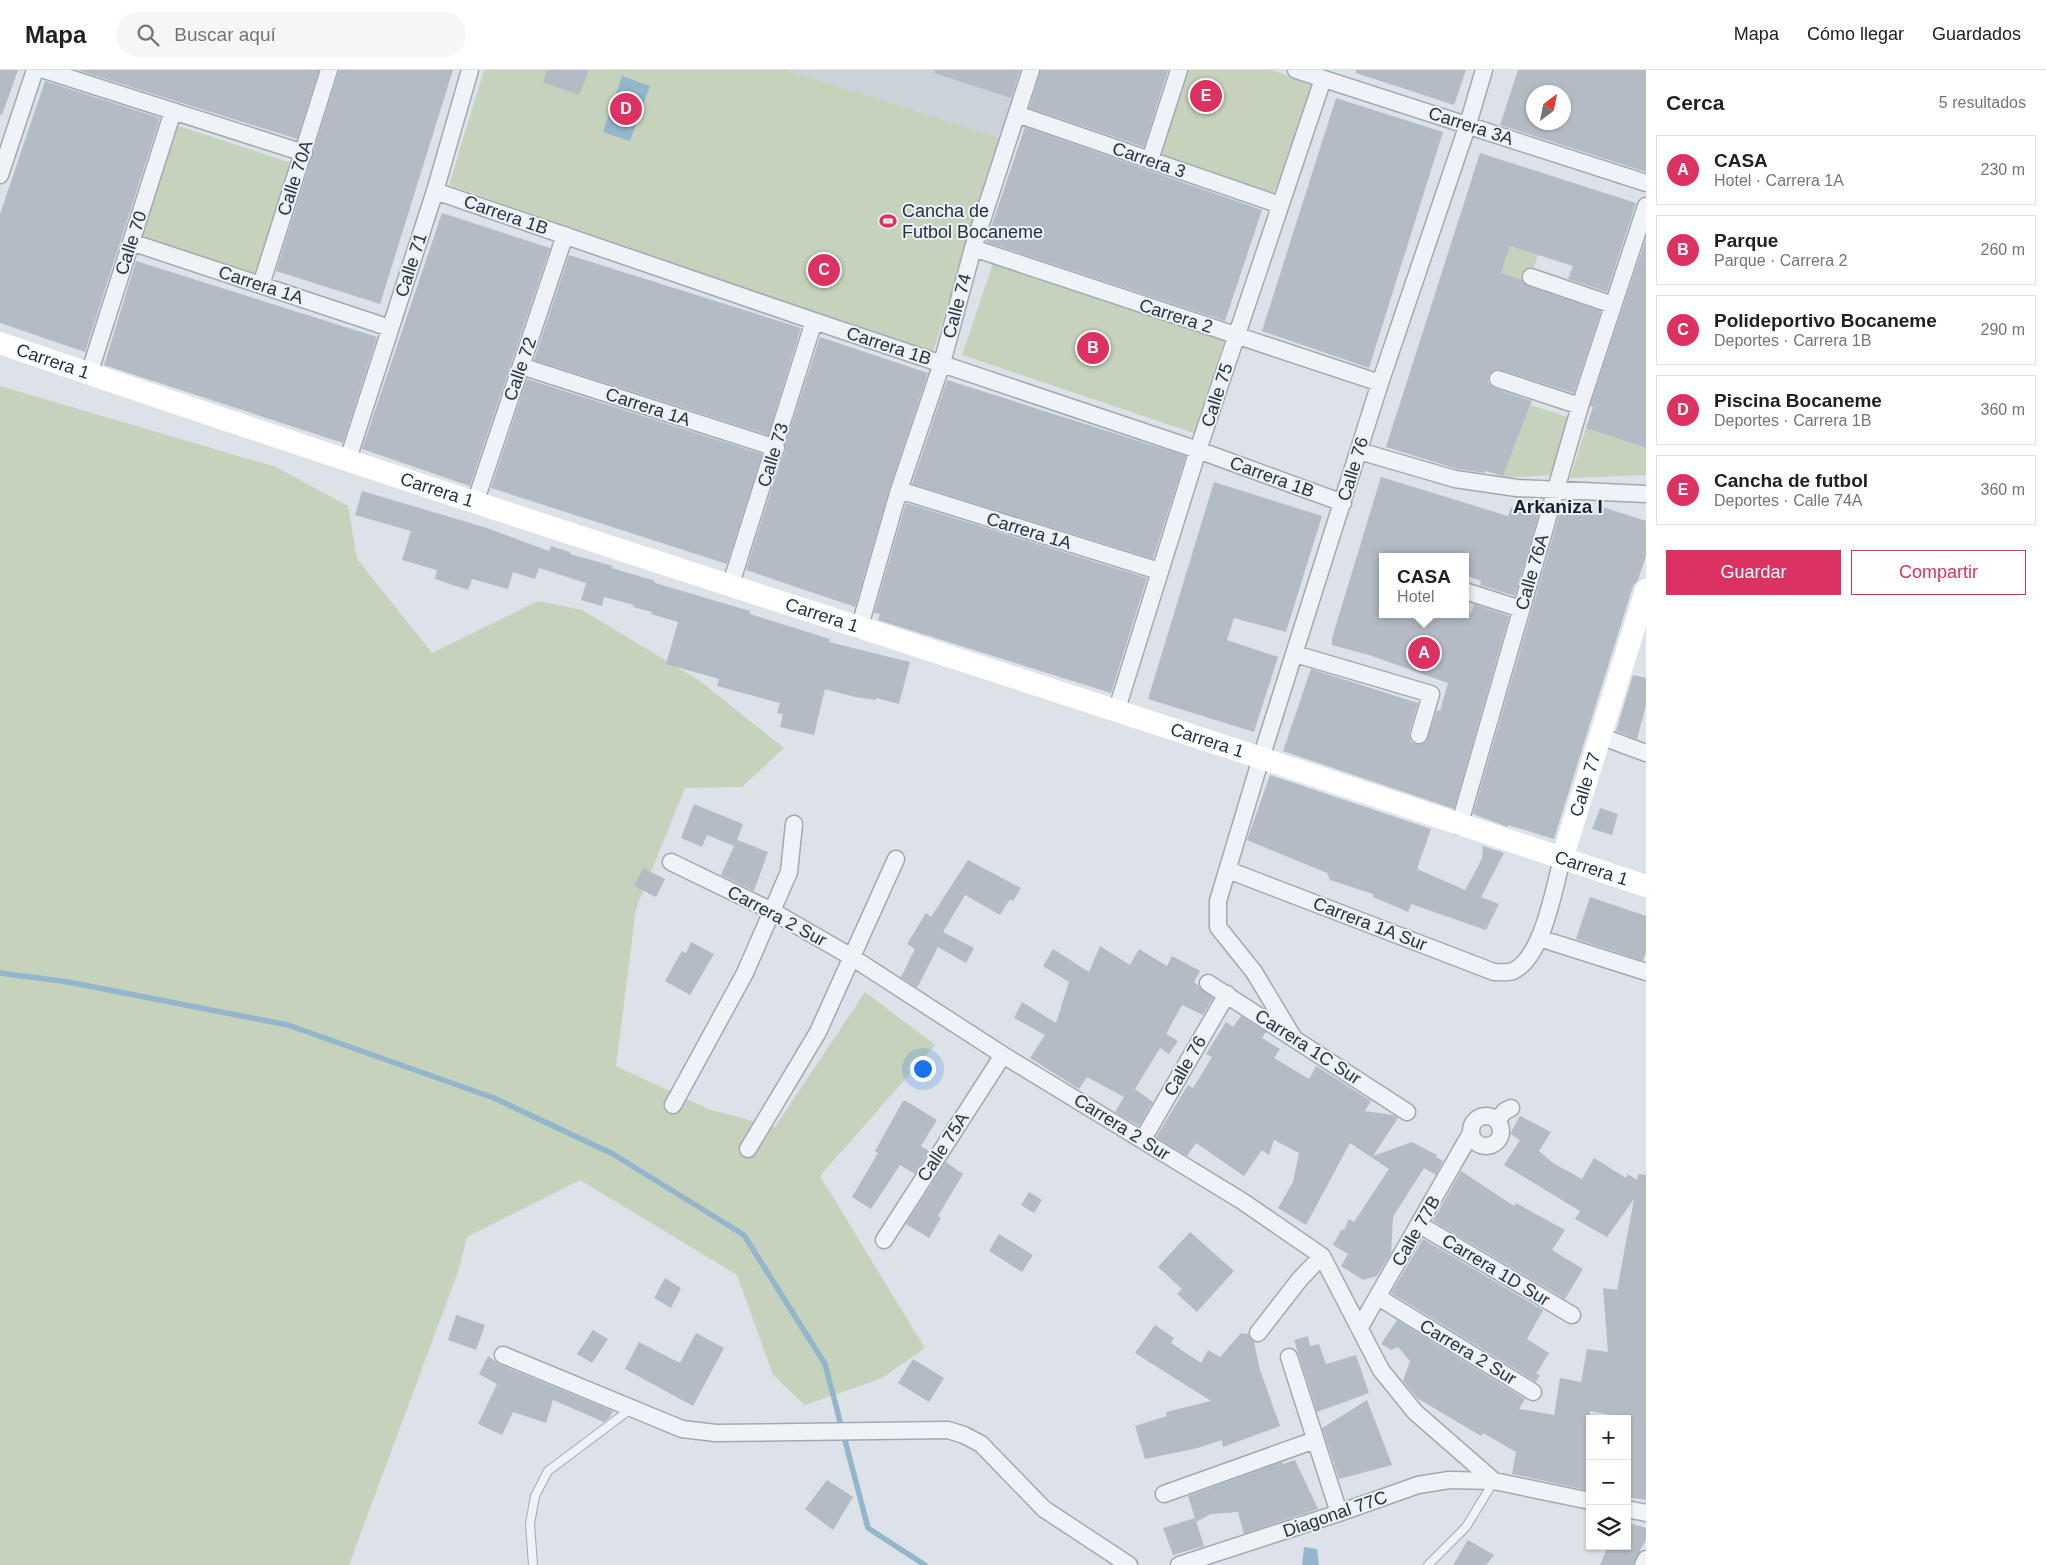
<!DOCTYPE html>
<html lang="es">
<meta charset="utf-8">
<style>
body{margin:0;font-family:Arial,sans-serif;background:#f6f6f6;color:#202124}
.controls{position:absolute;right:15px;bottom:15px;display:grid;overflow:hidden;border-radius:0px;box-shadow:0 1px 4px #0004}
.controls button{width:45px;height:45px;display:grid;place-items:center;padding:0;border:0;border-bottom:1px solid #e0e0e0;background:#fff;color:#202124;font:25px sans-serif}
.compass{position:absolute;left:1526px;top:15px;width:45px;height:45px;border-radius:50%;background:#fff;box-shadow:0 1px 4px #0004;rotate:32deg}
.you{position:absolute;left:922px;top:998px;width:18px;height:18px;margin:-12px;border:4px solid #fff;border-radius:50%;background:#1a73e8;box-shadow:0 0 0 8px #1a73e833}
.badge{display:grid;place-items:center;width:32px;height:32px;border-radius:50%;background:#dc3261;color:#fff;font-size:16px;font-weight:700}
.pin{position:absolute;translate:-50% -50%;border:2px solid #fff;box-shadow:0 1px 5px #0006}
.popup{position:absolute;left:1379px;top:483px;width:90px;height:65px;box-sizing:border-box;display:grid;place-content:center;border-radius:0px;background:#fff;filter:drop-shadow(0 1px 4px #0005);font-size:16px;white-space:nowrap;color:#757577}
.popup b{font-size:19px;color:#202124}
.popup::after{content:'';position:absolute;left:50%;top:100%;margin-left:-10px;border:10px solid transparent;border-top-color:#fff}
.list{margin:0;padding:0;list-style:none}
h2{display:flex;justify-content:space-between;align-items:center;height:65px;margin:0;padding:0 20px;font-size:21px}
h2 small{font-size:16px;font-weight:400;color:#757577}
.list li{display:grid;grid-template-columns:32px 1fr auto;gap:15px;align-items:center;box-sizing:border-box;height:70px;margin:0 10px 10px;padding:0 10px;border:1px solid #e0e0e0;border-radius:0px}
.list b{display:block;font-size:19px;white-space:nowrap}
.list p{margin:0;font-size:16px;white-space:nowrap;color:#757577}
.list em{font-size:16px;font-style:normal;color:#757577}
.actions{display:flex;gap:10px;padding:15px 20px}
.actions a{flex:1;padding:11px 0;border:1px solid #dc3261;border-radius:0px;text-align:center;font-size:18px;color:#dc3261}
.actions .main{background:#dc3261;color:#fff}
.icon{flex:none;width:28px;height:28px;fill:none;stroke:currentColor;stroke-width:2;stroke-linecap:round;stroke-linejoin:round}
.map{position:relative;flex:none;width:1646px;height:1495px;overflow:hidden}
header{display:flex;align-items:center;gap:30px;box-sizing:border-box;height:70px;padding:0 25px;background:#fff;border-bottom:1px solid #e0e0e0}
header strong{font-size:24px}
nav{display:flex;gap:28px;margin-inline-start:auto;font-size:18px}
.search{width:350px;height:45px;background:#f6f6f6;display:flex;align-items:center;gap:12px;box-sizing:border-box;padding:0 18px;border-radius:28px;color:#757577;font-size:19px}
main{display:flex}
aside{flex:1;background:#fff}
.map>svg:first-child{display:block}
.built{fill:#cad2da}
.green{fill:#c5d3bc}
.water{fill:#93b6cc}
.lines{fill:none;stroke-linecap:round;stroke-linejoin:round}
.stream{stroke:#93b6cc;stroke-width:5.5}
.building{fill:#b3bcc5;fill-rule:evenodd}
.lane-casing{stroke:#a1aab2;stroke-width:10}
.street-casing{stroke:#a1aab2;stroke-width:19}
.lane{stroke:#eff2f6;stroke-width:8}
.street{stroke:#eff2f6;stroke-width:16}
.secondary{stroke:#fff;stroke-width:22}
.labels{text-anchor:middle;stroke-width:4;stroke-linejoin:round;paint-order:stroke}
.street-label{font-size:18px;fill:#243240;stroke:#ebf1f6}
.poi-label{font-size:18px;fill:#243240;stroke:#ebf1f6;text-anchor:start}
.neighbourhood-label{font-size:19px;font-weight:bold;fill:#172330;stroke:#ebf1f6}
</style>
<header>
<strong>Mapa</strong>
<div class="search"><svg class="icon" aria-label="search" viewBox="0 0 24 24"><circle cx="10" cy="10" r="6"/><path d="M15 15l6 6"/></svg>Buscar aquí</div>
<nav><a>Mapa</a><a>Cómo llegar</a><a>Guardados</a></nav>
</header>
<main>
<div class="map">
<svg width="1646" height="1495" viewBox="0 0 1646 1495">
<rect width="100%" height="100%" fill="#dce2e8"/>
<path class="built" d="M788,0h234l-22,68z"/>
<path class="green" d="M484,0h304l212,68 -68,217 -483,-170z
M1185,0h87l40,14 -40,115 -117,-41z
M175,55l120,39 -35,111 -120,-39z
M1510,176l28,9 -9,28 -28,-10z
M993,193l231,78 -30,92 -232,-78z
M0,316l276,81 72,39 9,53 75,94 106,-52 44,9 118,71 84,67 -42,39 -57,1 -49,121 -20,157 92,43 67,18 90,-135 70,53 -115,131 105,172 -43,30 -77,27 -32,-30 -36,-100 -157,-95 -113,57 -8,32 -110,296h-349z
M1531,335l40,13 -21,57 -48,3z
M1586,358l60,20v27l-76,3z"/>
<path class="water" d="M622,6l28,10 -20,55 -27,-9z
M1304,1477l13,2 2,16h-17z"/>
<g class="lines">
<path class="stream" d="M0,903l68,9 220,43 206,73 119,56 131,81 81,129 43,164 57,37"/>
</g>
<path class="building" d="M0,0h18l-16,45 -2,-1z
M77,0h242l-22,69z
M339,0h114l-73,234 -104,-33z
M547,0h42l-10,25 -36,-13z
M935,0h85l-9,28 -77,-25z
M1041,0h127l-24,77 -115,-39z
M1356,0h110l-12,35 -98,-32z
M1518,0h128v102l-146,-47zM1534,22h30v30h-30z
M45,11l115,37 -75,234 -85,-29v-109z
M1336,28l107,34 -74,236 -107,-37z
M1025,57l237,83 -37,111 -239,-79z
M1480,83l156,50 -29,89 -39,-13 5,-13 -63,-20 -9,27 21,7 6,6 73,25 -27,82 -73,-23 -5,-1 -7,6 -1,7 6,6 38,13 -29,75 -18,-5v2l-28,-4 -71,-22z
M442,143l108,35 -80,238 -108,-37z
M1646,168v210l-60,-20 7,-21 -3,-1z
M569,185l232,73 -33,107 -234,-75z
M136,191l241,76 -34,106 -239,-78z
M820,267l108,36 -38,114 -35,120 -109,-37 36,-114 4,-5 -1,-6z
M527,309l235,75 -35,110 -236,-76z
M947,310l239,76 -33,103 -241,-75z
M1381,407l127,39 3,-8 29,2 -25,86 -35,-11 1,-4 -16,-6v-18h-82v57h82v-3l6,2 3,-9 35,12 -55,193 -171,-58 28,-82 107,34 -9,30 2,9 5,2 10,-2 11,-32 3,1 8,-28 -79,-28 -37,-10v-7z
M1214,412l108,34 -36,116 -52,-14 -7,22 51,17 -24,75 -106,-33z
M362,421l125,37 62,23 2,-5 19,6v2l43,12 -1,2 43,13v2l95,28v3l80,25 -1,3 81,20 -11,42 -23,-6v2l-21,-3 -30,-8 -11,46 -34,-8 3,-13 -6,-1 3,-10 -63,-17 2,-7 -53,-15 12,-42 -27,-8 1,-2 -19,-5 1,-2 -30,-8 -2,9 -21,-6 5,-17 -47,-15 -4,11 -22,-7 -5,17 -36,-10 -4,11 -33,-11 2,-9 -35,-10 9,-29 -56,-16z
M906,433l241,75 -36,115 -233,-73 2,-6 -6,-1z
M1599,436l47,15v35l-8,24 -5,6 -79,253 -46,-14v2l-35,-13 87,-302 37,3z
M1633,605l13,3v27l-9,34 -21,-8z
M1270,705l161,54 -14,40 48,21 17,-31 1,-13 21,7 -23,44 18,7 -13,26 -75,-26 -3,8 -35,-15v-3l-43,-14 -3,-7 -80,-33z
M694,734l49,20 -6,16 31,12 -14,39 -33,-16 13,-29 -27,-11 -5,12 -21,-9z
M1600,738l18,6 -6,21 -20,-6z
M968,790l53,28 -8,13 -3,-2 -10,16 -35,-20 -22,37 31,16 -8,15 -28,-16 -21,41 -16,-11 14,-28 -8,-5 19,-31 5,4z
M643,798l22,11 -9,18 -22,-11z
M1590,827l56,19v36l-3,9 -67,-22z
M691,872l23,12 -24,41 -25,-14 17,-30 4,2z
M1100,876l30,19 9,-16 28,17 5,-10 28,15 -6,11 19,16 -10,17 -21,-10 -16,29 12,7 -9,13 -9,-6 -25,41 18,13 -14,24 -24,-14 9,-15 -37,-20 -8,12 -49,-31 15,-23 -31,-17 8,-16 34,21 13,-41 -26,-16 10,-17 36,23z
M1241,946l25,16 -4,6 18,11 -6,9 35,21 7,-13 55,35 -6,10 28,4 5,3 -25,38 39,-14 25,13 -1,2 7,4 -7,14 -12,-7 -28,44 -3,5 -2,36 -14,23 -14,4 -22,-14 7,-12 -15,-9 9,-16 2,2 5,-12 5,3 35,-53 -39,-26 -44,82 -28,-17 15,-26 6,-29 -25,-13 -5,15 -7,-5 -18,26 -48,-33 -9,13 -31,-19 32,-52 5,3 19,-31 -6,-3 20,-32 7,5z
M903,1031h3l31,19 -16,26 8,5 -14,23 -15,-9 -29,44 -19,-12 26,-44 -3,-2z
M1520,1046l31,16 -12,19 14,12 29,16 12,-21 32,20 2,-4 9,6 1,-6 8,1v325l-19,-3v-79l-37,-7v80l-78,-17 4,-22 -33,-19 -2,3 -64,-38 -14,-17 7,-20 -12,-14 -7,3 -10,-6 16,-24 128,79 -6,10 35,6 6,-37 21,4 6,-33 21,3 -5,-64 14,2 17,-91 -27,38 -32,-18 5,-8 -76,-46 16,-25 -10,-6z
M946,1092l17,12 -25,42 3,2 -12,20 -23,-14z
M1461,1101l53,35 2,-3 49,27 -13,20 31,19 -18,30 -132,-78z
M1029,1122l13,8 -8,13 -13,-8z
M1190,1162l44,39 -37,41 -20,-18 5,-5 -24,-22z
M999,1164l34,21 -11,17 -33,-21z
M1423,1169l120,71 -16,29 22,14 -13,21 4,1 -4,7 -145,-89z
M665,1208l16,10 -10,20 -17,-10z
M456,1245l29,10 -9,25 -28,-10z
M1155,1255l19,13 -3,5 30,20 7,-13 12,7 21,-24 7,1 6,8 6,28 20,56 -57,21 -1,-7 -24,8 -53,11 -10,-33 32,-10 -1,-4 45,-11 -76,-48z
M593,1260l15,9 -16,24 -15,-9z
M696,1263l28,15 -31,58 -68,-37 14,-27 41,21z
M1308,1266l2,10 9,-2 7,20 30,-9 13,38 -52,19 -23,-72z
M488,1286l11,8 114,47 -3,6 -6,5 -51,-22 -7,23 -33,-11 -11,23 -24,-11 19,-40 -18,-10z
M913,1289l31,19 -15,24 -31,-19z
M1367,1330l25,65 -53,14 -17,-51z
M1295,1390l23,49 -74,25 -6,-22 -27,2 -15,8 -8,-26 94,-34 1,2z
M827,1410l26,17 -20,33 -28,-21z
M1195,1448l9,28 -31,9 -10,-27z
M1627,1452l19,6v11l-13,26h-33l8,-19h19z
M1468,1470l26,15 -8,10h-33z"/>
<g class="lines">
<g class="lane-casing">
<path id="lane" d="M533,1495l-3,-41 5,-28 13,-25 84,-63
M1428,1495l38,-38 28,-46"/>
</g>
<g class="street-casing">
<path id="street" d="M44,0l260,83
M1296,0l350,113
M1017,44l263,91
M1150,90l29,-90
M0,105l35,-105
M435,121l379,130 384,129 145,53
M131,172l259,86
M973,178l407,135
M1531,207l82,28
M261,215l68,-215
M521,296l255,82
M89,304l84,-263
M1498,309l82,27
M1359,381l96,28 62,9 129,6
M348,389l87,-268 35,-121
M899,420l260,81
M475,433l90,-268
M730,517l84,-266
M1465,521l56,18
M859,559l40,-139 43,-127 31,-115 58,-178
M1295,584l136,40 -12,41
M1116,642l82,-262 125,-371
M1600,666l46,17
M1459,756l121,-420 66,-200
M671,792l101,49 78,45 153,99 239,146 80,55 59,114 34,42 79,69
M1228,800l266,102c6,0 14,1 19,-1 30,-14 41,-83 49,-112
M1539,868l107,34
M1208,913l199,129
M1293,967l-39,-65 -36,-45v-26l43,-143 119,-375 88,-259 16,-54
M673,1035l72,-132 27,-62 17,-39 5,-48
M1471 1061a15 15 0 1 1 30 0a15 15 0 1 1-30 0Z
M1497,1050l8,-9 6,-3
M1143,1069l84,-145
M748,1079l70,-117 78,-173
M1420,1155l152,90
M884,1170l119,-185
M1378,1227l155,95
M1360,1257l111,-194
M1258,1263l42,-54 22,-23
M503,1285l179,74 34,4 232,-3 16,5 17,9 63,65 85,56
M1289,1287l50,156
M1164,1424l151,-54
M1627,1439l19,4
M1179,1495l160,-52 79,-28 31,-5 45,1 96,20
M1643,1495l3,-6"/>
</g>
<use href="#lane" class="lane"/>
<use href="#street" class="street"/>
<g class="secondary">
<path id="s1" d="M0,273c417,144 838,276 1258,414 129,43 258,87 388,129"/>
<path id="s2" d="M1562,789l84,-269"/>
</g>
</g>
<defs>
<g id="stadium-bare" transform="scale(1.35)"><path d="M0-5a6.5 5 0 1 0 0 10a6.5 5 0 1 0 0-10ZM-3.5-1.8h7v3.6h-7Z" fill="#dc3261" stroke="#ebf1f6" stroke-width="2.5" paint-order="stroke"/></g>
</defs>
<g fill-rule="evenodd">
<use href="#stadium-bare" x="888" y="151"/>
</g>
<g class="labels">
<g class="street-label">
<text transform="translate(1471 56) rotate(18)" y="6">Carrera 3A</text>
<text transform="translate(1149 90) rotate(19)" y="6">Carrera 3</text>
<text transform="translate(295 108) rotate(-72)" y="6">Calle 70A</text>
<text transform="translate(506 145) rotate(19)" y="6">Carrera 1B</text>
<text transform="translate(131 173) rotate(-72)" y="6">Calle 70</text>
<text transform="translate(411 195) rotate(-72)" y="6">Calle 71</text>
<text transform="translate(261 215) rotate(18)" y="6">Carrera 1A</text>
<text transform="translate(957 236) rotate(-75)" y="6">Calle 74</text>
<text transform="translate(1176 246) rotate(18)" y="6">Carrera 2</text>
<text transform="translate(889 276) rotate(18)" y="6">Carrera 1B</text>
<text dy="6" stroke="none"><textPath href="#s1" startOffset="56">Carrera 1</textPath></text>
<text transform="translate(520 299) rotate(-71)" y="6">Calle 72</text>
<text transform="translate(1217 325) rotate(-72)" y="6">Calle 75</text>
<text transform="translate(648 337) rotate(18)" y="6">Carrera 1A</text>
<text transform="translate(773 385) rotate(-73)" y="6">Calle 73</text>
<text transform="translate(1353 399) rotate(-73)" y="6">Calle 76</text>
<text transform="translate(1272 407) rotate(20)" y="6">Carrera 1B</text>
<text dy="6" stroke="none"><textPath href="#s1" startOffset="461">Carrera 1</textPath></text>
<text transform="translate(1029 461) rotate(17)" y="6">Carrera 1A</text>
<text transform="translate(1532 502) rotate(-74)" y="6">Calle 76A</text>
<text dy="6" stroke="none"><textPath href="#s1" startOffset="866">Carrera 1</textPath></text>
<text dy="6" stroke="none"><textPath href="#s1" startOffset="1271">Carrera 1</textPath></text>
<text dy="6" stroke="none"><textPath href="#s2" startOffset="78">Calle 77</textPath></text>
<text dy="6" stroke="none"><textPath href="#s1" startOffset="1676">Carrera 1</textPath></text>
<text transform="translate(777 846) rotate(28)" y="6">Carrera 2 Sur</text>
<text transform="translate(1370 854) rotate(21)" y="6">Carrera 1A Sur</text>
<text transform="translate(1308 977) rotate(33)" y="6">Carrera 1C Sur</text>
<text transform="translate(1185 996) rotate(-60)" y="6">Calle 76</text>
<text transform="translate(1122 1057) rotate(32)" y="6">Carrera 2 Sur</text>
<text transform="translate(943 1077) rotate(-57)" y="6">Calle 75A</text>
<text transform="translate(1416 1161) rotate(-60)" y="6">Calle 77B</text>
<text transform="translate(1496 1200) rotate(31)" y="6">Carrera 1D Sur</text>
<text transform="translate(1468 1282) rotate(31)" y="6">Carrera 2 Sur</text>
<text transform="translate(1335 1444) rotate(-19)" y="6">Diagonal 77C</text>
</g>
<g class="poi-label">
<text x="902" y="147">Cancha de<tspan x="902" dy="21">Futbol Bocaneme</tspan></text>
</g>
<g class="neighbourhood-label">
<text x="1558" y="443">Arkaniza I</text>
</g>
</g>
</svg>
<div class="controls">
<button>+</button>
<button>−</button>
<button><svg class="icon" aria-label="layers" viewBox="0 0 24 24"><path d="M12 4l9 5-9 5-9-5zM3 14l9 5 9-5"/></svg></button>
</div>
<svg class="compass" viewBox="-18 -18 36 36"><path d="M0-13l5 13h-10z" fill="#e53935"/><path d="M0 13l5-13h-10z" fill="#757577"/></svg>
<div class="you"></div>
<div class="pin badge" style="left:1424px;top:583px">A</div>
<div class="popup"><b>CASA</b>Hotel</div>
<div class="pin badge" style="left:1093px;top:278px">B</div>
<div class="pin badge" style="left:824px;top:200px">C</div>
<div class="pin badge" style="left:626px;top:39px">D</div>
<div class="pin badge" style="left:1206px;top:26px">E</div>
</div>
<aside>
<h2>Cerca<small>5 resultados</small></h2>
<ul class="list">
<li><span class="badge">A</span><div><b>CASA</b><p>Hotel · Carrera 1A</p></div><em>230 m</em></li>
<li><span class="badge">B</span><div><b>Parque</b><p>Parque · Carrera 2</p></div><em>260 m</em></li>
<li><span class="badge">C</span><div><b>Polideportivo Bocaneme</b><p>Deportes · Carrera 1B</p></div><em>290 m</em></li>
<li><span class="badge">D</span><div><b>Piscina Bocaneme</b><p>Deportes · Carrera 1B</p></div><em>360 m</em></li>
<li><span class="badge">E</span><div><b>Cancha de futbol</b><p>Deportes · Calle 74A</p></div><em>360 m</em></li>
</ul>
<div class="actions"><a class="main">Guardar</a><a>Compartir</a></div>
</aside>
</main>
